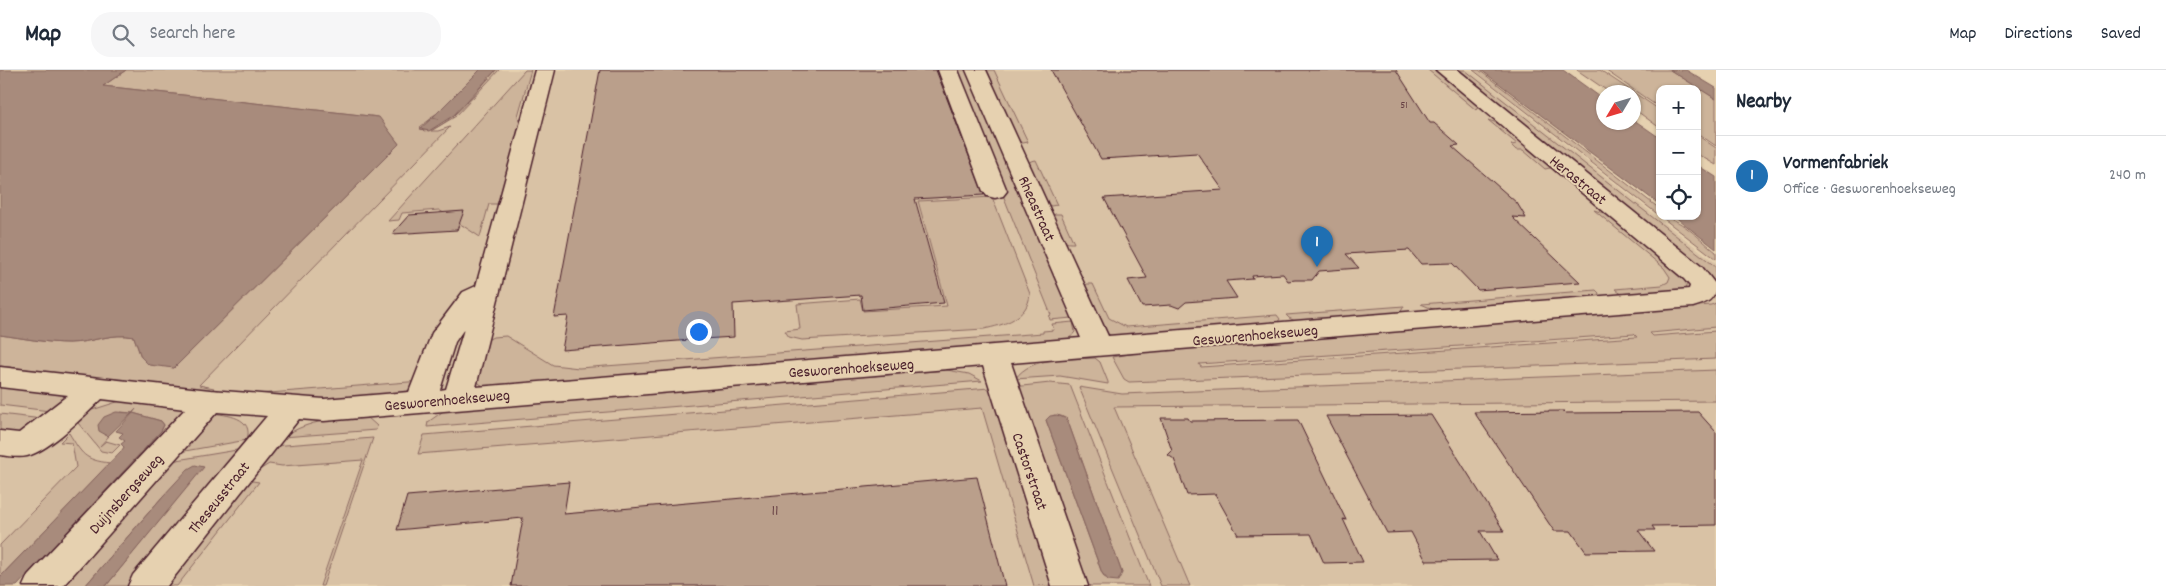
<!DOCTYPE html>
<meta charset="utf-8">
<style>
body{margin:0;font-family:Dekko,sans-serif;background:#f6f6f7;color:#1f2937}
.controls{position:absolute;right:15px;top:15px;display:grid;overflow:hidden;border-radius:10px;box-shadow:0 1px 4px #0004}
.controls button{width:45px;height:45px;display:grid;place-items:center;padding:0;border:0;border-bottom:1px solid #e0e1e3;background:#fff;color:#1f2937;font:25px sans-serif}
.compass{position:absolute;left:1596px;top:15px;width:45px;height:45px;border-radius:50%;background:#fff;box-shadow:0 1px 4px #0004;rotate:232deg}
.you{position:absolute;left:698px;top:261px;width:18px;height:18px;margin:-12px;border:4px solid #fff;border-radius:50%;background:#1a73e8;box-shadow:0 0 0 8px #1a73e833}
.badge{display:grid;place-items:center;width:32px;height:32px;border-radius:50%;background:#1f6fb2;color:#fff;font-size:16px;font-weight:700}
.pin{position:absolute;translate:-50% -41px;filter:drop-shadow(0 1px 2px #0008)}
.pin::after{content:'';position:absolute;top:26px;width:18px;height:15px;background:inherit;clip-path:polygon(0 0,100% 0,50% 100%)}
.list{margin:0;padding:0;list-style:none}
h2{display:flex;justify-content:space-between;align-items:center;height:65px;margin:0;padding:0 20px;font-size:21px}
h2 small{font-size:16px;font-weight:400;color:#747a83}
.list li{display:grid;grid-template-columns:32px 1fr auto;gap:15px;align-items:center;box-sizing:border-box;height:80px;padding:0 20px;border-top:1px solid #e0e1e3}
.list b{display:block;font-size:19px;white-space:nowrap}
.list p{margin:0;font-size:16px;white-space:nowrap;color:#747a83}
.list em{font-size:16px;font-style:normal;color:#747a83}
.icon{flex:none;width:28px;height:28px;fill:none;stroke:currentColor;stroke-width:2;stroke-linecap:round;stroke-linejoin:round}
.map{position:relative;flex:none;width:1716px;height:516px;overflow:hidden}
header{display:flex;align-items:center;gap:30px;box-sizing:border-box;height:70px;padding:0 25px;background:#fff;border-bottom:1px solid #e0e1e3}
header strong{font-size:24px}
nav{display:flex;gap:28px;margin-inline-start:auto;font-size:18px}
.search{width:350px;height:45px;background:#f6f6f7;display:flex;align-items:center;gap:12px;box-sizing:border-box;padding:0 18px;border-radius:20px;color:#747a83;font-size:19px}
main{display:flex}
aside{flex:1;background:#fff}
.map>svg:first-child{display:block}
.built{fill:#d9c2a5}
.green{fill:#cdb49a;stroke:#8c6a62;fill-rule:evenodd}
.water{fill:#a88b7b;stroke:#82605b}
.building{fill:#ba9f8b;stroke:#4a1f2b}
.lines{fill:none;stroke-linecap:round;stroke-linejoin:round}
.minor-casing{stroke:#4a1f2b;stroke-width:3}
.minor{fill:#e6d1b0;fill-rule:evenodd}
.labels{text-anchor:middle;stroke-width:4;stroke-linejoin:round;paint-order:stroke}
.far-number-label{font-size:11px;fill:#663f43}
.street-label{font-size:16px;fill:#4a1f2b;stroke:#e6d1b0}
.near-number-label{font-size:16px;fill:#663f43}
</style>
<header>
<strong>Map</strong>
<div class="search"><svg class="icon" aria-label="search" viewBox="0 0 24 24"><circle cx="10" cy="10" r="6"/><path d="M15 15l6 6"/></svg>Search here</div>
<nav><a>Map</a><a>Directions</a><a>Saved</a></nav>
</header>
<main>
<div class="map">
<svg width="1716" height="516" viewBox="0 0 1716 516">
<rect width="100%" height="100%" fill="#e6d1b0"/>
<filter id="ink" filterUnits="userSpaceOnUse"><feTurbulence type="fractalNoise" baseFrequency=".02" numOctaves="2"/><feDisplacementMap in="SourceGraphic" scale="10" xChannelSelector="R" yChannelSelector="G"/><feConvolveMatrix kernelMatrix="1 2 1 2 8 2 1 2 1" color-interpolation-filters="sRGB"/></filter>
<g filter="url(#ink)">
<path class="built" d="M0,0h1471l245,193v323h-1716z"/>
<path class="green" d="M126,0h354l-41,42 -8,5 1,1 -12,9 4,4c24,-1 56,-44 72,-61h3l-43,46 -25,15h7l12,-4 -251,258 15,3 -3,3 -211,-25v-31c23,3 46,8 69,8 22,0 44,-11 65,-6l7,20 16,8 17,3 225,-224 -21,-27 -275,-31z
M525,0h6l-13,46 2,9 -19,79h-12l-9,33 -41,-27 -37,3 -3,7 -11,1z
M953,0h14l105,248 -22,2 -1,-4 2,-1z
M980,0h14l34,72 -5,1 -13,-5z
M1428,0h10l42,34 -4,6z
M1452,0h13l251,197v19z
M1473,0h6l181,139v7z
M1577,0h23l60,40v18l-26,-19v-17h-25z
M1605,0h65l46,29v47l-19,-13v-44h-37v19z
M1488,50l16,5 51,42 -10,2 -22,-19h-7l-5,-5 6,-1z
M1697,65l19,13v17l-19,-11z
M1036,90l21,45 -6,1 -13,-6 -15,-33 8,-6z
M992,127l38,97c-2,24 -26,31 -46,35l-182,11 -13,-3 -4,-6 15,-2 -3,-25 63,-5 3,12 84,-5 -29,-105z
M1594,140l20,6 72,64 1,3 -2,7c-21,3 -53,16 -70,-1l47,-4 6,-3 2,-5 -6,-9z
M1055,144h6l13,29c-16,1 -21,-9 -27,-22z
M1660,146c18,0 42,25 56,36v7z
M1087,214h6l16,34 17,9 151,-12 3,4 -5,7 -160,11 -10,-4 -26,-41z
M1596,220l3,3 -4,8 -153,12 -21,-9z
M1716,233v24l-66,6 3,3 63,-5v28l-587,23 -5,-3 -12,-22 49,-8 550,-44zM1634,264l3,3 -436,30 -2,-3z
M1404,236l-6,11 -97,7 -12,-6 -3,-3z
M1073,252l2,10 -8,9 -581,47 -13,-9 12,-38 8,-4 13,-1 47,29 26,3 464,-35v-2l11,-1 -2,-6z
M1095,288l5,4 8,20v2l-48,-8 -45,3c17,-24 54,-19 80,-21z
M947,300l22,4 13,7 -555,46 1,-5 17,-12z
M1716,300v31l-602,6 76,179h-29l-82,-199 43,7z
M421,311l-1,3 -20,11 -72,5 -71,-6z
M1050,313l20,2 79,201h-68l-68,-199zM1054,345l7,1 6,3 55,154 -17,5 -3,-5 -56,-153z
M0,317l63,8 2,11 -15,5 -50,-6z
M989,318l5,10 58,188h-18l-52,-178 -564,46 6,-19z
M120,331l64,8 3,1 -44,47h-5l23,-26 3,-6 -3,-4 -28,-8 3,-4 -4,4 -11,-1 -16,23 4,1 -9,10 6,-5 14,4 -8,8 -11,-2 -23,-28 14,-13z
M211,343c16,2 43,4 36,27l-79,14z
M0,344l51,6 -19,18 -32,-4z
M367,347l10,9 -1,4 -93,7c27,-18 53,-18 84,-20z
M69,363c13,21 15,27 41,30l-110,114v-32l76,-78 -4,-24 -12,-1z
M373,368l-50,148h-3l43,-126 -81,6 -13,-2 -8,5h-6l18,-23z
M243,379l-114,137h-23l97,-119 -40,29 -78,90h-37l111,-123z
M246,410l13,2 -82,104h-16z"/>
<path class="water" d="M0,0h126l-23,16 276,31 20,27 -225,224 -25,-3 -8,-8 -7,-20c-21,-5 -43,6 -65,6 -23,0 -46,-5 -69,-8z
M480,0h16l-42,45 -25,16 -9,-2 12,-11 7,1 -6,-2z
M1481,0h82l40,29 1,23h30v-2l26,18v67z
M1670,0h16l30,18v11z
M1697,95l19,12v72l-42,-33h23z
M116,342l16,1 -24,23 -9,-5 -1,-6 6,-8z
M133,343l28,8 3,4 -3,6 -144,155h-17v-9l122,-127 2,-3 -3,-3 4,-3 -6,-4 4,-4 -7,-2z
M1057,345l10,4 55,154 -4,8 -10,-1 -6,-7 -56,-153 4,-4z
M195,395l9,2 -98,119h-21l78,-90 25,-27z"/>
<path class="building" d="M600,0h336l48,125 -69,4 29,104 -81,7 -2,-15 -128,9 1,33 -31,2 -5,4 -7,-3 -129,10 6,-34 -14,1z
M1051,0h345l34,53h4l25,22 -7,1 65,57 9,15 -14,-1 68,65 -102,8 -26,-27 -31,1 -12,-14 -63,4 13,14 -40,3 -7,9h-17l-7,1 -5,-7 -31,2 1,3 -27,2 11,17 -51,4 -7,6 -8,-3 -29,2 -14,-27 19,-2 -43,-80 119,-8 -26,-37 -96,6z
M464,141l-7,19 -65,4 17,-19z
M1564,341l2,2 132,-1 18,20v93l-64,1 3,4h-17l16,21 -68,1 -15,-21h-17l-80,-119z
M1431,345l73,116h-24l17,29 -71,1 -15,-29 -24,1 -61,-117z
M1161,348h27l2,3 108,-1 48,100 -3,-1 20,43 -39,1 -13,-29 -73,1 -23,-41 -28,1 -13,-36 -6,-4 4,-4z
M977,407l28,109h-494l12,-68 -126,12 10,-34 162,-14 -5,32z"/>
<g class="lines">
<g class="minor-casing">
<path id="minor" d="M535,0h20l-79,317 605,-49 -115,-268h20l122,266 581,-47 1,-3 -6,-7 -248,-209h22l244,197 14,18c-1,15 -9,18 -23,22l-682,56 77,223h-36l-69,-220 -659,55 -25,-2 -132,167h-39l5,-11 134,-159 -50,-4 -154,174h-40l5,-11 157,-166 -83,-10c-17,16 -53,52 -75,57 -8,2 -18,0 -27,-1v-24l19,2 49,-38 -68,-8v-20l210,23 114,9 85,-7 23,-59 31,-41 13,-6zM464,259l-18,60 -6,1 15,-48z
M938,0h20l49,121 -4,5 -8,2 -8,-2 -4,-5z"/>
</g>
<use href="#minor" class="minor"/>
</g>
</g>
<g class="labels">
<g class="far-number-label">
<text x="1404" y="38">51</text>
</g>
<g class="street-label">
<text transform="translate(1579 109) rotate(39)" y="6">Herastraat</text>
<text transform="translate(1038 138) rotate(66)" y="6">Rheastraat</text>
<text transform="translate(1255 264) rotate(-5)" y="6">Gesworenhoekseweg</text>
<text transform="translate(851 297) rotate(-4)" y="6">Gesworenhoekseweg</text>
<text transform="translate(447 329) rotate(-5)" y="6">Gesworenhoekseweg</text>
<text transform="translate(1031 401) rotate(71)" y="6">Castorstraat</text>
<text transform="translate(125 423) rotate(-48)" y="6">Duijnsbergseweg</text>
<text transform="translate(218 427) rotate(-51)" y="6">Theseusstraat</text>
</g>
<g class="near-number-label">
<text x="775" y="445">11</text>
</g>
</g>
</svg>
<div class="controls">
<button>+</button>
<button>−</button>
<button><svg class="icon" aria-label="locate" viewBox="0 0 24 24"><circle cx="12" cy="12" r="6"/><path d="M12 2v4M12 18v4M2 12h4M18 12h4"/></svg></button>
</div>
<svg class="compass" viewBox="-18 -18 36 36"><path d="M0-13l5 13h-10z" fill="#e53935"/><path d="M0 13l5-13h-10z" fill="#747a83"/></svg>
<div class="you"></div>
<div class="pin badge" style="left:1317px;top:197px">1</div>
</div>
<aside>
<h2>Nearby<small></small></h2>
<ul class="list">
<li><span class="badge">1</span><div><b>Vormenfabriek</b><p>Office · Gesworenhoekseweg</p></div><em>240 m</em></li>
</ul>
</aside>
</main>
